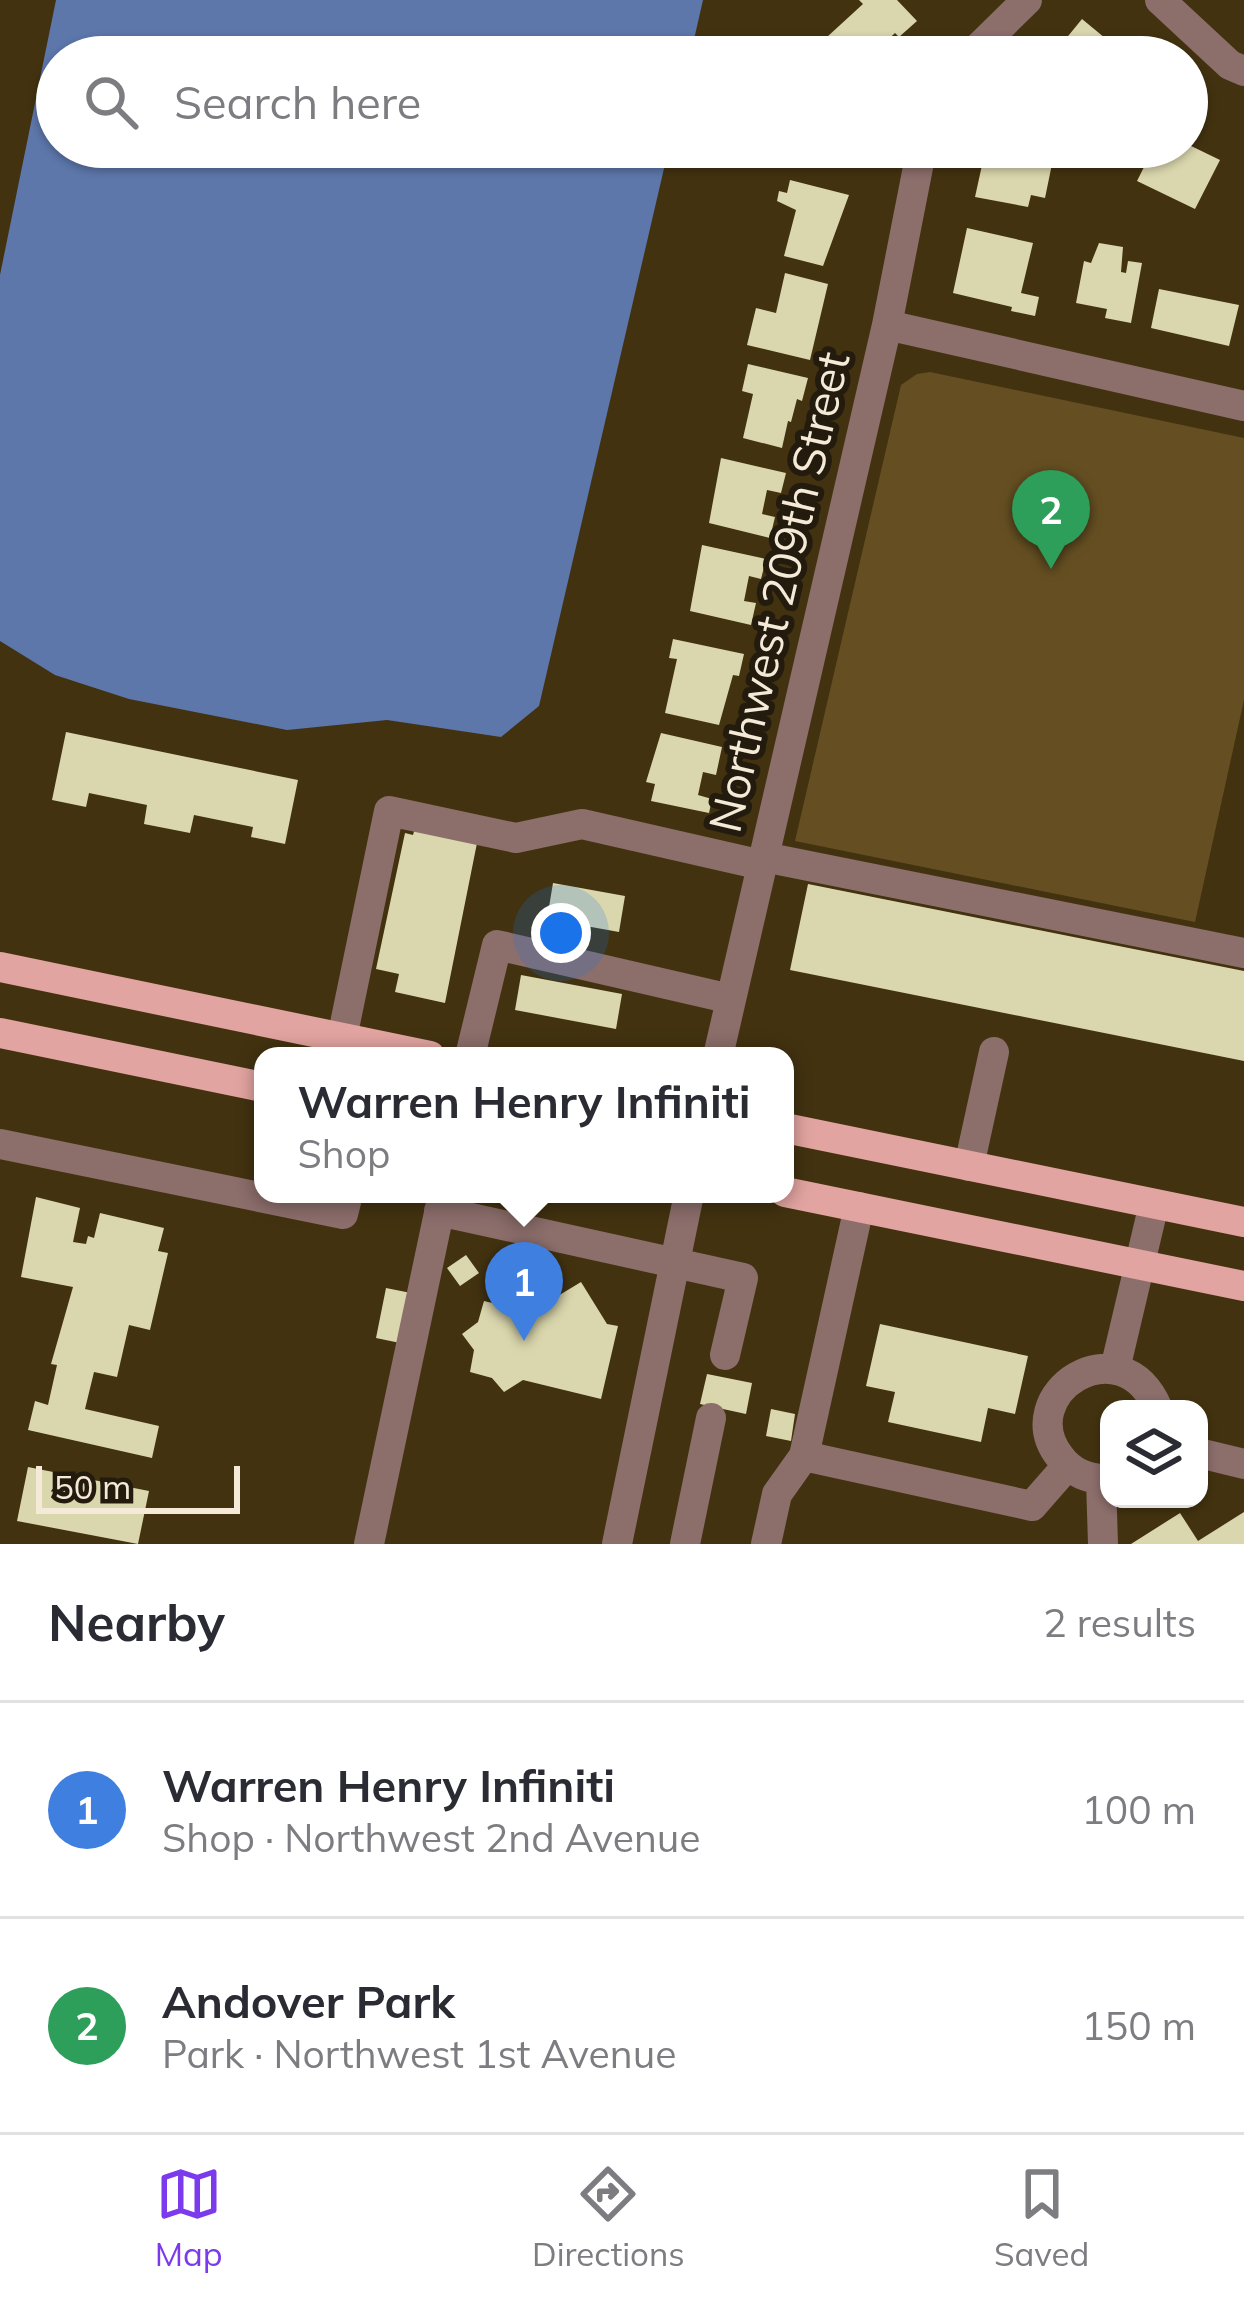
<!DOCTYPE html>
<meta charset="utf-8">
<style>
body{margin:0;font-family:Mulish,sans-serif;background:#f7f7f7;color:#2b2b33}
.controls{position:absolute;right:36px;bottom:36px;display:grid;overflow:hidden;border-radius:24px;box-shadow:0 3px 9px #0004}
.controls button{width:108px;height:108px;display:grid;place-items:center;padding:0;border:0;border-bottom:3px solid #e1e1e2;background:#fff;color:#2b2b33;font:60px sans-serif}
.scale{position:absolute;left:36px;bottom:30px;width:204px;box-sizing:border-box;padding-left:12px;border:6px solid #f4ead7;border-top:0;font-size:33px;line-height:42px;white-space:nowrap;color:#f4ead7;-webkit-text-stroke:9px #231b0d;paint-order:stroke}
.you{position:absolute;left:561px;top:933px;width:42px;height:42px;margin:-30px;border:9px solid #fff;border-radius:50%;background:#1a73e8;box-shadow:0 0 0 18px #1a73e833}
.badge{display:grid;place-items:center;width:78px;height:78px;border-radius:50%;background:#7c3aed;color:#fff;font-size:39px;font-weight:700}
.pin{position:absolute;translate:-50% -99px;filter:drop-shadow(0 3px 6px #0008)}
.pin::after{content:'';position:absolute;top:63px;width:42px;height:36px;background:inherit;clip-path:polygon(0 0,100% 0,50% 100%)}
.popup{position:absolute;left:254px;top:1047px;width:540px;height:156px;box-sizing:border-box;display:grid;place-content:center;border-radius:24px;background:#fff;filter:drop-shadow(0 3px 9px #0005);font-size:39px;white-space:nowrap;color:#7c7c81}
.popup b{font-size:45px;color:#2b2b33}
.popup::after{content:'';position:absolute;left:50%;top:100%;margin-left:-24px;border:24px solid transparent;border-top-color:#fff}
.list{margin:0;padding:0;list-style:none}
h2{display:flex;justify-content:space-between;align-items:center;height:156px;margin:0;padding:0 48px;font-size:51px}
h2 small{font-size:39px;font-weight:400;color:#7c7c81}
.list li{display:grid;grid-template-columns:78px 1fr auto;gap:36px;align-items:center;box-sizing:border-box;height:216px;padding:0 48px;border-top:3px solid #e1e1e2}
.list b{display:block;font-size:45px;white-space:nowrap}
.list p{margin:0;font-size:39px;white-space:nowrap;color:#7c7c81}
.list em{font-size:39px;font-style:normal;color:#7c7c81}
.icon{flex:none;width:66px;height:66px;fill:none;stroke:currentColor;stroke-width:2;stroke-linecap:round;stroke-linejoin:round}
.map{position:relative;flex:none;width:1244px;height:1544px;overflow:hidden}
.search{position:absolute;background:#fff;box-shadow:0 3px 9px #0004;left:36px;right:36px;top:36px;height:132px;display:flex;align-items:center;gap:30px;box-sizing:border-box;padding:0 42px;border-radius:66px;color:#7c7c81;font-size:45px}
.sheet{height:588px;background:#fff}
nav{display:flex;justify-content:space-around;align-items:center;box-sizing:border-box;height:168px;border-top:3px solid #e1e1e2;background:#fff;font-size:33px;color:#7c7c81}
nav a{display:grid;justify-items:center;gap:6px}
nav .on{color:#7c3aed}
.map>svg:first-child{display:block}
.green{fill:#654f22}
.water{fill:#5d77ab}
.building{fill:#dad7ae}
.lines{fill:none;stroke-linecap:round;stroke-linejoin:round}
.minor{stroke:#8c6e6b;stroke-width:30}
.major{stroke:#e2a4a0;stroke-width:30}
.labels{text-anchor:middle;stroke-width:12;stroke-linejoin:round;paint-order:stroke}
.street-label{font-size:45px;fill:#f4ead7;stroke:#231b0d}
</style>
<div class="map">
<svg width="1244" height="1544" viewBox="0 0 1244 1544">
<rect width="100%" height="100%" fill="#423210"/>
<path class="green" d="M930,372l314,66v262l-49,222 -400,-81 106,-456 16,-11z"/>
<path class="water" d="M56,0h647l-13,57h-633v90h612l-130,559 -38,31 -114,-17 -100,10 -158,-31 -74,-24 -55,-34v-366z"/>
<path class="building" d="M859,0h38l20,21 -18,16 -4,-4 -21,20 -3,-3 -7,7h-31l7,-7 -13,-13 36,-33z
M1082,19l46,38h-77z
M1187,144l33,16 -25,49 -58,-28 7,-14 -14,-6 7,-14h50z
M817,147h42l-2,11z
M986,147h41l-2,7 28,5 -8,39 -14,-3 -3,12 -53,-10z
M790,180l59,15 -26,71 -39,-10 12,-46 -19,-9 2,-10 8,2z
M967,228l66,15 -12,50 18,4 -4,19 -24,-5 1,-4 -59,-14z
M1099,243l24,4 -2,25 5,1 2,-12 14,2 -11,60 -26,-5 2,-9 -31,-6 8,-42 7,2z
M785,273l43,11 -18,76 -63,-15 9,-37 20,5z
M1159,289l80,16 -10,41 -78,-18z
M748,364l60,14 -6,23 -5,-2 -6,23 -3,-1 -6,27 -39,-10 10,-44 -11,-3z
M721,458l65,15 -5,20 -14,-3 -5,24 13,3 -5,21 -61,-15z
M702,545l64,14 -5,20 -12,-3 -5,25 12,2 -5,22 -61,-14z
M673,639l71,15 -5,22 -6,-1 -14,50 -54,-12 12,-54 -8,-1z
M66,732l232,48 -13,64 -34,-7 2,-10 -59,-12 -4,18 -46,-9 3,-19 -58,-12 -3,14 -34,-7z
M661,733l61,14 -6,28 -13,-3 -5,23 14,4 -3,14 -58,-12 4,-17 -9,-2z
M415,828l62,15 -32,160 -50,-11 4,-18 -23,-5 29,-136 8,2z
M553,883l72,13 -6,36 -72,-13z
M808,884l436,87v90l-454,-91z
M521,975l101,19 -6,35 -101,-19z
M36,1197l44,11 -7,34 13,2 2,-8 6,2 6,-25 64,15 -6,23 10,2 -18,77 -21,-5 -12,52 -23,-5 -9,37 74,17 -7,32 -124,-28 7,-29 13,4 9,-40 -6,-1 22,-77 -52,-10z
M466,1255l13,18 -19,13 -13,-18z
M581,1282l26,42 11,2 -17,73 -78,-19 -19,12 -12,-14 -22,-6 4,-22 -12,-16 16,-12 6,-21 21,5 17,-13 11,18z
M386,1288l25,5 -11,50 -24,-5z
M880,1324l148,32 -13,58 -27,-6 -7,34 -93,-20 7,-30 -29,-6z
M707,1374l45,9 -6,31 -46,-10z
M771,1409l24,5 -4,27 -25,-5z
M28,1467l121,24 -11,53 -121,-23z
M1244,1512v32h-113l49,-31 18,28z"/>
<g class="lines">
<path class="minor" d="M1160,0l70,65 14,6
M969,57l58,-57
M887,325l357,81
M764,857l480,96
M342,1038l47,-227 127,27 66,-14 180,41
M470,1056l27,-111 234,54
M718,1056l169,-731 35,-178
M0,1144l343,70 5,-20
M969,1166l25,-114
M439,1211l304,67 -18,77
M1115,1369l39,-165
M1199,1453l45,11
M804,1456l228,50 35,-40
M1109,1479c-19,1 -37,-6 -49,-22 -49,-63 61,-135 98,-48
M1101,1480l2,64
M369,1544l74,-350
M617,1544l72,-350
M685,1544l26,-126
M766,1544l11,-50 27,-38 55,-249"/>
<path class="major" d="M0,967l430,89
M0,1033l263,54
M785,1128l459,94
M785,1192l459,94"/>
</g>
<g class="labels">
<g class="street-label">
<text transform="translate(779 592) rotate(-77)" y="16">Northwest 209th Street</text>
</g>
</g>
</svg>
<div class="controls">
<button><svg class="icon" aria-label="layers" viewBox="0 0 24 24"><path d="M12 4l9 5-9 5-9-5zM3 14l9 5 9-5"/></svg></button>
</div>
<div class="scale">50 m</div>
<div class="you"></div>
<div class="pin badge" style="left:524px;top:1341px;background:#3f7fe0">1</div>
<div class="popup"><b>Warren Henry Infiniti</b>Shop</div>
<div class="pin badge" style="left:1051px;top:569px;background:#2e9e5b">2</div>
<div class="search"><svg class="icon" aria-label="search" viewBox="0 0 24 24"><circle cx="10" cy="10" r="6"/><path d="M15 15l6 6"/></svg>Search here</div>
</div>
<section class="sheet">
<h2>Nearby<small>2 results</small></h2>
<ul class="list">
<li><span class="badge" style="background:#3f7fe0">1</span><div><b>Warren Henry Infiniti</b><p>Shop · Northwest 2nd Avenue</p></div><em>100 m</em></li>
<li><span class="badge" style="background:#2e9e5b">2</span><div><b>Andover Park</b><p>Park · Northwest 1st Avenue</p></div><em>150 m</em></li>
</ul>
</section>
<nav>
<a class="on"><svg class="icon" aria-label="map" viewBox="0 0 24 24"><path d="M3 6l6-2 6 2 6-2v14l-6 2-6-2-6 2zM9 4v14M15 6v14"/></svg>Map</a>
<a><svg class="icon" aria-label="directions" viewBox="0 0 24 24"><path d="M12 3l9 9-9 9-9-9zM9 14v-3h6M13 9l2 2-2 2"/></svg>Directions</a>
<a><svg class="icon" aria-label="saved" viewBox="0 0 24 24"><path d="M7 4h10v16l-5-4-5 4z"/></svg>Saved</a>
</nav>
